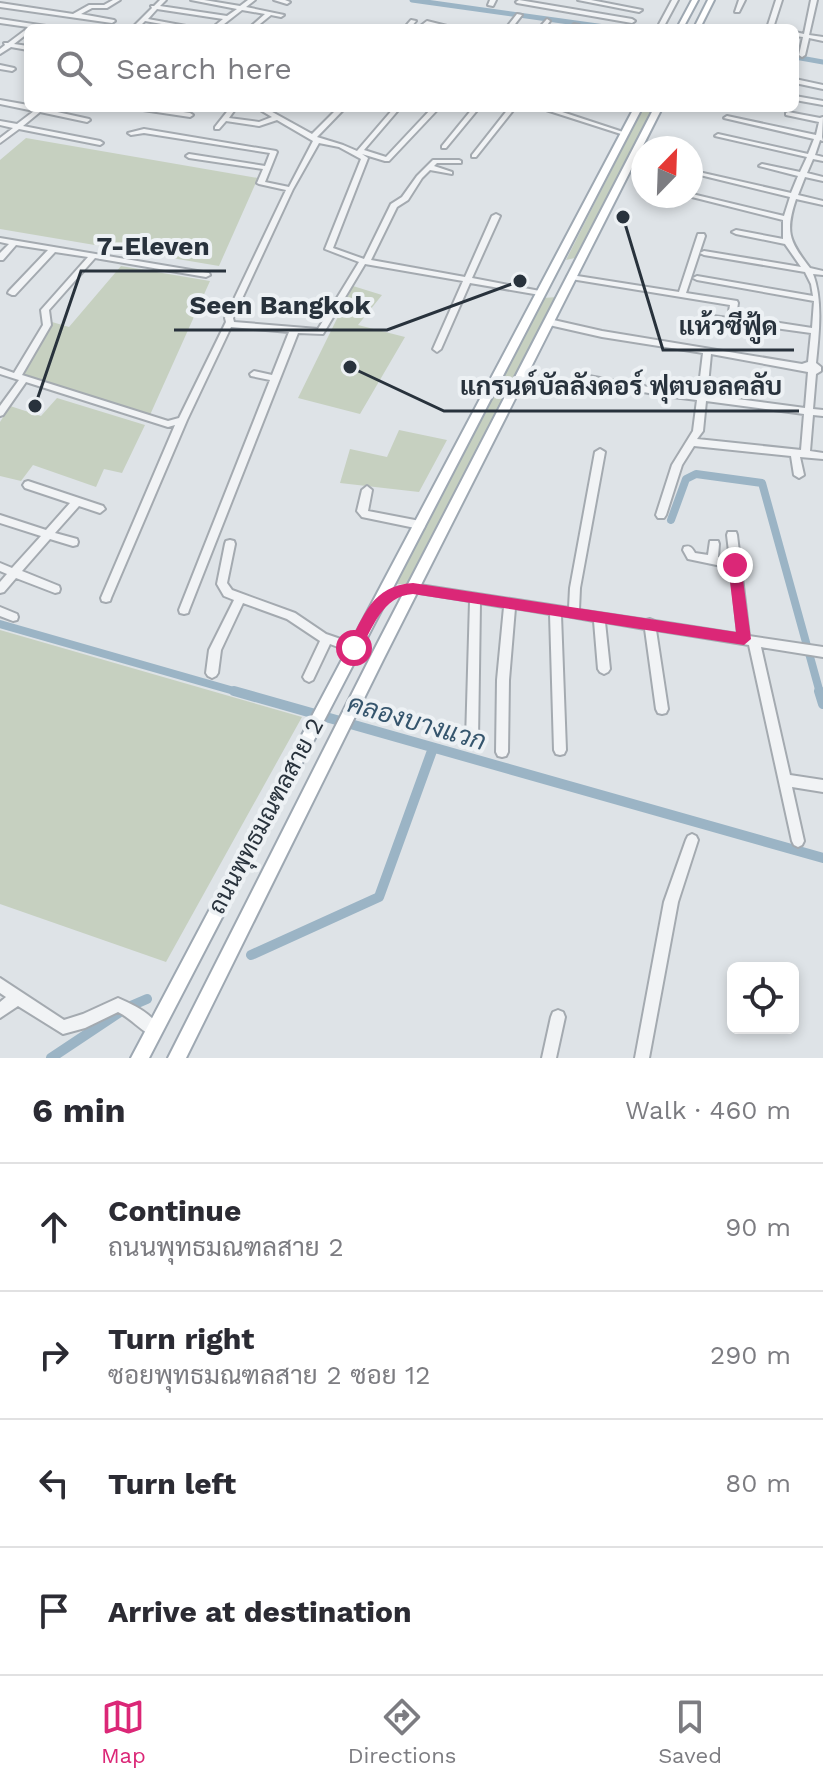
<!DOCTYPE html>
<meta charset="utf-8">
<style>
body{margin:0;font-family:"Work Sans",Sarabun,sans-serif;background:#f2f2f3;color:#2b2b33}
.controls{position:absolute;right:24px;bottom:24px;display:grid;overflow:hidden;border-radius:12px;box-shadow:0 4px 12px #0003}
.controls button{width:72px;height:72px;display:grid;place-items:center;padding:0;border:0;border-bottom:2px solid #e1e1e2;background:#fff;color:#2b2b33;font:40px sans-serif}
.compass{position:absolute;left:631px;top:136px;width:72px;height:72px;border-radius:50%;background:#fff;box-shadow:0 4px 12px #0003;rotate:23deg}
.stop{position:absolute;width:24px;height:24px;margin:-18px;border:6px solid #db2777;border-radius:50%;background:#fff}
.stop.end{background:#db2777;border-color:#fff;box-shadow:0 2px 8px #0008}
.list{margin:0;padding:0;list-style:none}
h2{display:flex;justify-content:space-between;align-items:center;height:104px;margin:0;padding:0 32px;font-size:34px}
h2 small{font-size:26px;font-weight:400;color:#7c7c81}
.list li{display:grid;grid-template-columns:52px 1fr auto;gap:24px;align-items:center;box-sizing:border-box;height:128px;padding:0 32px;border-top:2px solid #e1e1e2}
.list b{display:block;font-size:30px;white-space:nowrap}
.list p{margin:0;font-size:26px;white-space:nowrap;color:#7c7c81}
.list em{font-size:26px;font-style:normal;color:#7c7c81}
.icon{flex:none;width:44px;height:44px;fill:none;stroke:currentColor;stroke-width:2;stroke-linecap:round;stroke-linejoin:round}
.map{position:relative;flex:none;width:823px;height:1058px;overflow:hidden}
.search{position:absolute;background:#fff;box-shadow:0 4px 12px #0003;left:24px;right:24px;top:24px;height:88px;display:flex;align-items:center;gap:20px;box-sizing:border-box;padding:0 28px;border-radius:12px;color:#7c7c81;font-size:30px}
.sheet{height:616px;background:#fff}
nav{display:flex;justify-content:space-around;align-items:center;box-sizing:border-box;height:112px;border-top:2px solid #e1e1e2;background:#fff;font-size:22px;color:#7c7c81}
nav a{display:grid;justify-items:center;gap:4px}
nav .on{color:#db2777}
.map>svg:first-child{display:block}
.green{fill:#c6d0c0}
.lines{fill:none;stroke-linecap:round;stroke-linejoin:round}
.canal-far2{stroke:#9bb4c5;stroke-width:5}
.canal-far1{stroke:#9bb4c5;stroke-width:8}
.canal{stroke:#9bb4c5;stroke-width:10}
.minor-casing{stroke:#a4aab0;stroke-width:4}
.major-casing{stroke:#9ea8b2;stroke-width:4}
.minor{fill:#f1f3f5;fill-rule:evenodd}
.major{fill:#fff;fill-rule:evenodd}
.route{fill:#db2777}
.labels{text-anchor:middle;stroke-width:8;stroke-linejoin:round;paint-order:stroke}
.street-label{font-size:24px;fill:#28323c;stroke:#edf1f4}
.water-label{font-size:26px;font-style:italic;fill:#35556d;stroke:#edf1f4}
.leader{fill:none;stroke:#28323c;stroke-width:3}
.callout-dot{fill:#28323c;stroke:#edf1f4;stroke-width:3}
.callout-label{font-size:26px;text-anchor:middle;font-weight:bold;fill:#28323c;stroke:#edf1f4;stroke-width:8;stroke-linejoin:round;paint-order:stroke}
</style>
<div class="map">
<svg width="823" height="1058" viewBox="0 0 823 1058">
<rect width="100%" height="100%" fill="#dee3e7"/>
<path class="green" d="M643,108h10l-78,150 -9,2z
M26,138l232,40 -39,88 -219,-37v-69z
M121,266l89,15 -60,134 -126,-40 28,-53 17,5z
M353,286l29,9 -24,30 47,12 -45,77 -62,-16z
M557,297l-147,287h-16l149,-286z
M57,398l88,27 -23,48 -18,-4 -8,18 -63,-22 -12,16 -21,-5v-54l10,-16 31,10z
M399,430l48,10 -28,52 -79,-9 10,-34 37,8z
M0,630l302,87 -136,245 -166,-58z"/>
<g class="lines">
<path class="canal-far2" d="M412,0l200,28
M795,57l28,5"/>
<path class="canal-far1" d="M671,520l15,-41 10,-5 66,9 58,210
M0,624l241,69"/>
<path class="canal" d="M234,691l589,167
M819,691l4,13
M251,955l128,-58 54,-149
M51,1058l75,-50 21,-9"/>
<g class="minor-casing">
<path id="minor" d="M113,0h7l-13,8h-15l-11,6 33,6 1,1 -3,2 -112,-16v-4l73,11 16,-9h15z
M160,0h6l-6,6 67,10 10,-7 -46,-9h13l36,6 8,-6h7l-9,7 38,8 -3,2 -10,-2 -16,13h-6l16,-14 -23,-4 -23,18h-7l11,-9 -66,-10 -9,10 49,9h-13l-39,-7 -7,7h-6l20,-20 -1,-2h3z
M274,0h11l5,2 -3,2z
M490,0h6l-3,6 -5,-1z
M519,0l113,19 3,2 -3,2 -115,-20 -1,-1z
M578,0h13l51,10 -3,2z
M672,0h6l-15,28h-6z
M739,0h6l-6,12h-4z
M776,0h6l-9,28h-6z
M811,0h6l-8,35 14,2v4l-14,-3 -4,17 -3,2 -3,-2 4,-18 -8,-1v-4l9,2z
M517,14l5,1 -10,13h-6z
M0,19l46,7 3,2h-14l-35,-5z
M547,19l3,2 -5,7h-6z
M411,20l5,1 -6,7h-6z
M427,21l24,6 1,1h-11l-13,-3 -4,3h-6z
M574,24l5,1 -3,3h-6z
M471,26h15l3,2h-21z
M28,28v5l-14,11 14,2v4l-17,-3 -11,7v-5l5,-4 -1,-2h4z
M0,65l14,3 1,1 -3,2 -12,-2z
M795,79l28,6v4l-28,-6z
M795,96l28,5v4l-28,-5z
M0,100l28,5v3h11l50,11 1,1 -3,2 -47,-10 -17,14 77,15 3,2 -3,2 -81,-16 -19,14v-5l13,-10 -13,-3v-4l17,3 17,-13 -34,-7z
M140,108h16l34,5 3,2 -3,2 -47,-7z
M230,108h6l-7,10 30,4 13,-5 -15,-9h8l47,26 26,-26h7l-28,29 26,8 14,6 37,-43h6l-36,42 22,7 46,-49h7l-50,53h-4l-23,-7 6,4 -35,90 31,11 27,-55 11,-7 15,-21 16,-16h26l2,1v2h-24l-3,3 18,6v2l-22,-4 -8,8 -14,22 -11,7 -26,53 94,17 27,-61 4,-2 4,2 -28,62 68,13 4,2 -4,2 -70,-12 -29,66 -4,3 -4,-3 30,-68 -98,-17 -42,70 -25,-1 -109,277 -1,3 -4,1 -4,-1 -1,-3 91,-230 -19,-4 -1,-2 4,-3 18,4 17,-43 -58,-5 -44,93 -76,178 -1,3 -4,1 -4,-1 -1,-3 74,-173 -7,2 -142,-45 -23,33 -3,1v-10l19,-26 -19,-6v-6l14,5 29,-48 -2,-15 47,-53 -33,-5 -40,43h-3l-4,-2 1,-2 39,-41 -32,-5 -13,15h-3v-7l9,-9 -9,-2v-4l209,35 1,2 -4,2 -111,-19 -46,52 2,15 -29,50 146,46 11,-3 47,-96 -1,-4 61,-128 -27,-6 -2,-1 6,-14 -74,-11 -3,-2 3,-2 76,12 5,-13 -126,-20 -13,2 -3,-2 16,-4 132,22 1,1 -12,30 24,5 24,-46 -36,-21 -18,6 -33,-5 -7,8h-4v-2zM319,143l20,4 22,12 -36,90 34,13 -41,67 -84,-7 -1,-4 60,-129z
M473,108h6l-33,40h-4v-2z
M509,108h6l-39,49h-4v-2z
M540,108h10l76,25 -5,1z
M788,112l32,6 3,-1 -1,20 1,4 -3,-1 -5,15 8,2v4l-10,-2 -6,14 16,4v4l-18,-4 -7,18 25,6v4l-27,-6c-11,33 -7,42 14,69l13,3v4l-10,-1c10,26 6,60 3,89l5,4v4l-5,3 -3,35 10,1v6l-10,-1 -3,36 13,2v6l-23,-2 4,18 -5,3 -5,-3 -3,-19 -97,-10 -12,19 -16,50 -2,3h-6l-2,-3 16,-50 21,-34 4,-31 -32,-4 -87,-16 -4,-3 4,-3 87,16 33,4 5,-41 -101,-16 -53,-12 -4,-3 4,-3 53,12 200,33 6,-2 3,-29 -51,-7 -4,-3 4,-3 52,8 2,-27 -117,-21 -4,-2 4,-2 116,20 -2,-12 -6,-12 -101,-17 -4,-2 4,-2 97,16 -16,-23 -49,-10 -4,-2 4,-2 47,9v-19l-95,-24h3l1,-2 92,22 6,-19 -90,-22 3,-2 88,20 7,-17 -39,-10 3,-2 38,8 7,-15 -92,-21 3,-2 90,20 6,-15 -90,-21 3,-2 89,19 3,-13 -33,-7v-2zM711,354l97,18 -3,36 -98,-13zM706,401l98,13 -3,36 -104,-11 6,-8z
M698,234h6l1,2 -19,57 51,8 1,2 -3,20 -22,-1 -4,-3 4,-3 15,2 2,-13 -159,-26 -4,-2 4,-2 108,17z
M600,449l5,3 -25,136 -1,22 67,10 4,-1 5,2 83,13 -7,-66 -43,-9 -5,-9 1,-3c6,-2 8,1 11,6l13,2 2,-14h8l1,3 -1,13 12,3 -3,-25 1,-3h8l1,3 12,101 74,11v10l-62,-10 29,128 33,5v12l-31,-5 12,54 -2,4 -4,2 -4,-2 -2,-4 -43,-196 -93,-15 12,79 -2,4 -4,1 -4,-1 -2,-4 -11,-80 -40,-7 5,47 -2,3 -4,2 -4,-2 -2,-3 -4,-48 -33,-6 5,135 -2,4 -4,1 -4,-1 -2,-4 -4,-136 -35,-6 -6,72 -1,72 -2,4 -4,1 -4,-1 -2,-4 1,-72 7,-73 -24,-4 -2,137 -2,4 -4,1 -4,-1 -2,-4 4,-139 -57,-9 -4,-1 -1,-3 1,-3 4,-1 156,24 1,-20 25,-136z
M28,481l75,25 2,3 -5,4 -21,-7 -24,27 22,6 1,3 -1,3 -4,1 -23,-7 -28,32 37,15 1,3 -1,3 -4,1 -39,-15 -12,14 -4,1v-11l7,-8 -7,-3v-8l12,5 29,-32 -41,-13v-8l46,15 24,-27 -45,-15 -2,-3 2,-3z
M367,486l5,4 -4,21 52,10 4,1 1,3 -1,3 -4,1 -58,-12 -5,-6 5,-21z
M230,540l4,1 1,3 -8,39 5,7 63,23 31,21 32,11 2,3 -2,3 -4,2 -24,-9 -17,36 -4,2 -4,-2 -2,-3 17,-36 -33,-22 -44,-16 -22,47 -3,23 -2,3 -4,2 -4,-2 -2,-3 3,-23 25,-50 -10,-4 -7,-12 8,-40 1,-3z
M0,607l17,7 1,3 -1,3 -4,1 -13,-5z
M692,834l4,2 2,4 -20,62 -29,156h-14l29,-156 22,-62 2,-4z
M0,978l64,42 19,-6 35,-16c16,7 35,16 43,32l-2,5 -5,2c-13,-6 -22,-18 -36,-25l-33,16 -22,6 -45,-28 -18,12v-16l6,-5 -6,-4z
M558,1010l5,2 2,5 -9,41h-14l9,-41 2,-5z"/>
</g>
<g class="major-casing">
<path id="major" d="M692,0h6l-15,28h-6z
M708,0h6l-14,28h-6z
M634,108h8l-493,950h-18z
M654,108h8l-279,552 -197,398h-18l205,-406z"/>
</g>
<use href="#minor" class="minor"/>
<use href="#major" class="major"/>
</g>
<path class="route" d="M735,559l6,6 10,74 -7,6 -331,-51c-31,2 -40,34 -54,58l-5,2 -7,-6c17,-33 25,-62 66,-65l323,49 -8,-67z"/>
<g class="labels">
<g class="street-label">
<text transform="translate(266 816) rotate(-62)" y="8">ถนนพุทธมณฑลสาย 2</text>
</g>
<g class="water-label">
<text transform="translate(417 722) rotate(16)" y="9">คลองบางแวก</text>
</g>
</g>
<path class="leader" d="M35 406L81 271H226M520 281L387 330H174M623 217L663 350H794M350 367L444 411H799"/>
<g class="callout-dot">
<circle cx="35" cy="406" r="8"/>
<circle cx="520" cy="281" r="8"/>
<circle cx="623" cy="217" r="8"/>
<circle cx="350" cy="367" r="8"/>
</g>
<g class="callout-label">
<text x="153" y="255">7-Eleven</text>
<text x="280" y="314">Seen Bangkok</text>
<text x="728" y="335">แห้วซีฟู้ด</text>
<text x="621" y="395">แกรนด์บัลลังดอร์ ฟุตบอลคลับ</text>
</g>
</svg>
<div class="controls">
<button><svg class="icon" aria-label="locate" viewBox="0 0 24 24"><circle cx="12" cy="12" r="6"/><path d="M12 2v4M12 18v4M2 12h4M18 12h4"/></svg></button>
</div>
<svg class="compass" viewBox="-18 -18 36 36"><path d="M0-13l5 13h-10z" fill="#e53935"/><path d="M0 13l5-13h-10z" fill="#7c7c81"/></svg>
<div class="stop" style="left:354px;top:648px"></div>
<div class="stop end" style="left:735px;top:565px"></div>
<div class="search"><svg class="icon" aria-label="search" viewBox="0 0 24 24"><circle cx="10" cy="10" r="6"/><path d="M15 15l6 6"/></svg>Search here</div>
</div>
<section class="sheet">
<h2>6 min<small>Walk · 460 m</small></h2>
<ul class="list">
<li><svg class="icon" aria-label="ahead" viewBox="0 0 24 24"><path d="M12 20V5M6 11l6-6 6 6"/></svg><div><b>Continue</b><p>ถนนพุทธมณฑลสาย 2</p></div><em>90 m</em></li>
<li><svg class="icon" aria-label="right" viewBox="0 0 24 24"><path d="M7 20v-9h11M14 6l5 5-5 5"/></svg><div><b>Turn right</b><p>ซอยพุทธมณฑลสาย 2 ซอย 12</p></div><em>290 m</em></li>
<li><svg class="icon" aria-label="left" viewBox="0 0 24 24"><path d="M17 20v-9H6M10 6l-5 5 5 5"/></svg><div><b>Turn left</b></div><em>80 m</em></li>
<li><svg class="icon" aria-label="arrive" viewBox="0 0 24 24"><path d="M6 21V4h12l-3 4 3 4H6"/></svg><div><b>Arrive at destination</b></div></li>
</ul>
</section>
<nav>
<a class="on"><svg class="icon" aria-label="map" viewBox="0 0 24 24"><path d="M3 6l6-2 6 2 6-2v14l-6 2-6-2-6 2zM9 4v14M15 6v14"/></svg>Map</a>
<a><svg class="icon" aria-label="directions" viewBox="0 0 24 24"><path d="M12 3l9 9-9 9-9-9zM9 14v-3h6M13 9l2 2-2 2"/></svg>Directions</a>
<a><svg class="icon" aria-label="saved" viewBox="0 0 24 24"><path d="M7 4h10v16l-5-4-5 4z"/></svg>Saved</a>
</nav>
